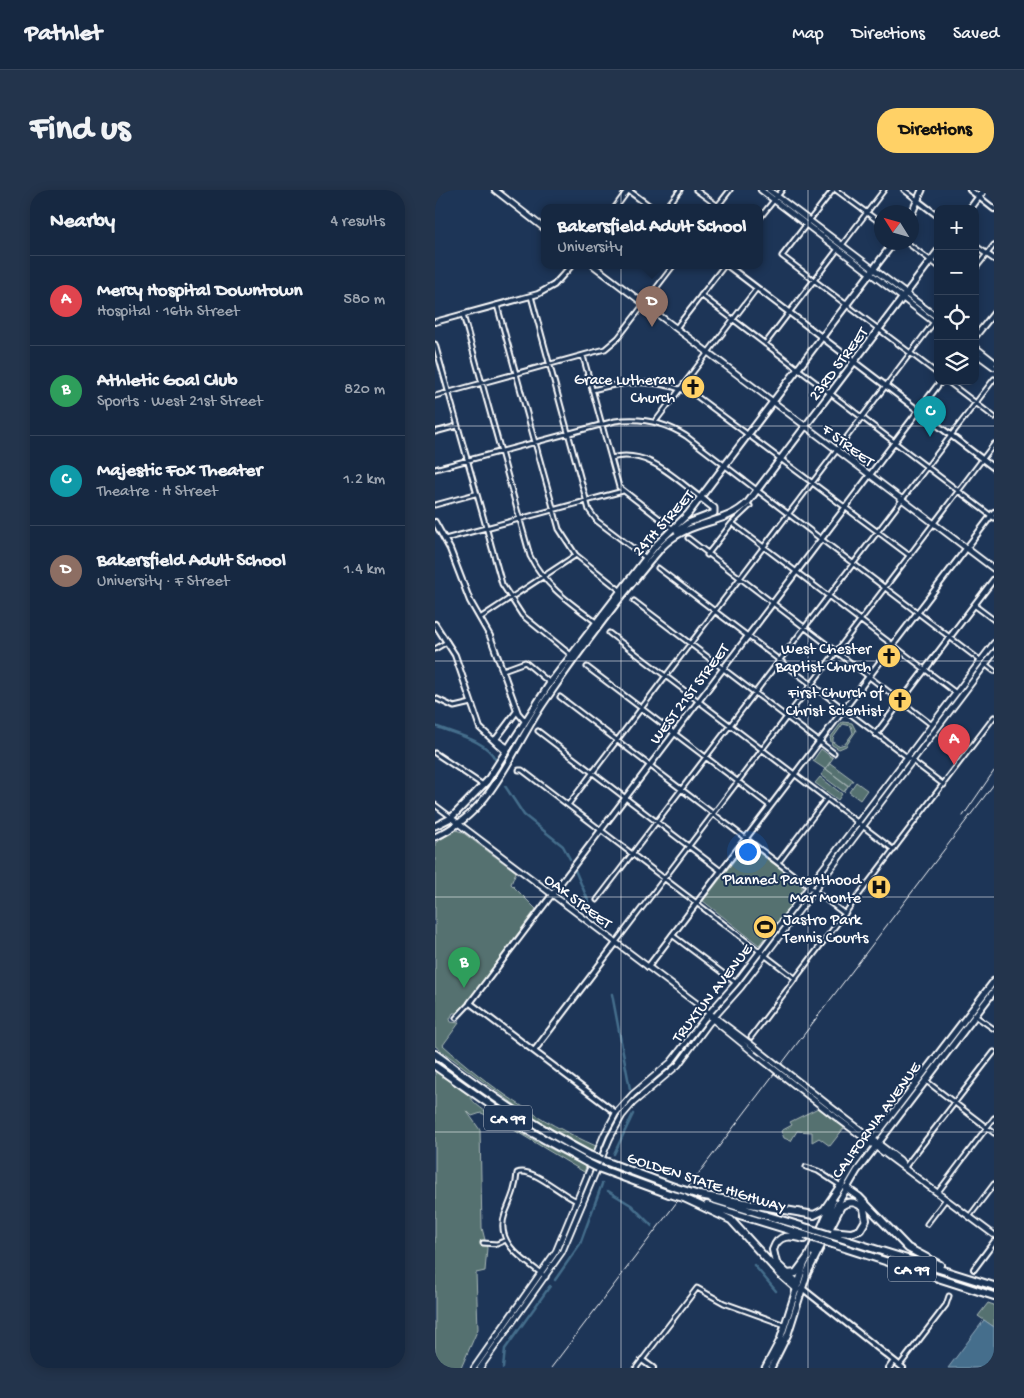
<!DOCTYPE html>
<meta charset="utf-8">
<style>
body{margin:0;font-family:"Gochi Hand",sans-serif;background:#23344c;color:#f1f3f6}
.controls{position:absolute;right:15px;top:15px;display:grid;overflow:hidden;border-radius:10px;box-shadow:0 2px 12px #0003}
.controls button{width:45px;height:45px;display:grid;place-items:center;padding:0;border:0;border-bottom:1px solid #35445a;background:#162841;color:#f1f3f6;font:25px sans-serif}
.compass{position:absolute;left:439px;top:15px;width:45px;height:45px;border-radius:50%;background:#162841;box-shadow:0 2px 12px #0003;rotate:307deg}
.you{position:absolute;left:312px;top:661px;width:18px;height:18px;margin:-12px;border:4px solid #fff;border-radius:50%;background:#1a73e8;box-shadow:0 0 0 8px #1a73e833}
.badge{display:grid;place-items:center;width:32px;height:32px;border-radius:50%;background:#ffd166;color:#fff;font-size:16px;font-weight:700}
.pin{position:absolute;translate:-50% -41px;filter:drop-shadow(0 1px 2px #0008)}
.pin::after{content:'';position:absolute;top:26px;width:18px;height:15px;background:inherit;clip-path:polygon(0 0,100% 0,50% 100%)}
.popup{position:absolute;left:106px;top:14px;width:222px;height:65px;box-sizing:border-box;display:grid;place-content:center;border-radius:10px;background:#162841;filter:drop-shadow(0 1px 4px #0005);font-size:16px;white-space:nowrap;color:#9ea6b1}
.popup b{font-size:19px;color:#f1f3f6}
.popup::after{content:'';position:absolute;left:50%;top:100%;margin-left:-10px;border:10px solid transparent;border-top-color:#162841}
.list{margin:0;padding:0;list-style:none}
h2{display:flex;justify-content:space-between;align-items:center;height:65px;margin:0;padding:0 20px;font-size:21px}
h2 small{font-size:16px;font-weight:400;color:#9ea6b1}
.list li{display:grid;grid-template-columns:32px 1fr auto;gap:15px;align-items:center;box-sizing:border-box;height:90px;padding:0 20px;border-top:1px solid #35445a}
.list b{display:block;font-size:19px;white-space:nowrap}
.list p{margin:0;font-size:16px;white-space:nowrap;color:#9ea6b1}
.list em{font-size:16px;font-style:normal;color:#9ea6b1}
.icon{flex:none;width:28px;height:28px;fill:none;stroke:currentColor;stroke-width:2;stroke-linecap:round;stroke-linejoin:round}
.map{position:relative;flex:none;width:559px;height:1178px;overflow:hidden;border-radius:20px}
header{display:flex;align-items:center;gap:30px;box-sizing:border-box;height:70px;padding:0 25px;background:#162841;border-bottom:1px solid #35445a}
header strong{font-size:24px}
nav{display:flex;gap:28px;margin-inline-start:auto;font-size:18px}
.intro{display:flex;align-items:center;justify-content:space-between;box-sizing:border-box;height:120px;padding:0 30px}
h1{margin:0;font-size:35px}
.button{padding:12px 22px;border-radius:20px;background:#ffd166;color:#111;font-size:18px;font-weight:700}
main{display:flex;gap:30px;padding:0 30px}
aside{flex:1;background:#162841;border-radius:20px;box-shadow:0 2px 12px #0003}
.map>svg:first-child{display:block}
.green{fill:#54716f;stroke:#aab8b7;fill-rule:evenodd}
.water{fill:#456e8c;stroke:#8fa8ba}
.lines{fill:none;stroke-linecap:round;stroke-linejoin:round}
.canal{stroke:#456e8c;stroke-width:2.5}
.minor-casing{stroke:#fff;stroke-width:7}
.tertiary-casing{stroke:#fff;stroke-width:8}
.secondary-casing{stroke:#fff;stroke-width:8}
.primary-casing{stroke:#fff;stroke-width:9}
.motorway-casing{stroke:#fff;stroke-width:10}
.minor{stroke:#1d3557;stroke-width:3}
.tertiary{stroke:#1d3557;stroke-width:4}
.secondary{stroke:#1d3557;stroke-width:4.5}
.primary{stroke:#1d3557;stroke-width:5}
.motorway{stroke:#1d3557;stroke-width:6}
.rail{stroke:#fff;stroke-width:1}
.secondary-bridge-casing{stroke:#fff;stroke-width:8;stroke-linecap:butt}
.motorway-bridge-casing{stroke:#fff;stroke-width:10;stroke-linecap:butt}
.secondary-bridge{stroke:#1d3557;stroke-width:4.5}
.motorway-bridge{stroke:#1d3557;stroke-width:6}
.grid{fill:none;stroke:#fff;stroke-width:1;stroke-opacity:0.55}
.labels{text-anchor:middle;stroke-width:4;stroke-linejoin:round;paint-order:stroke}
.shield{fill:#1d3557;stroke:#bbc2cd;stroke-width:1}
.shield-label{font-size:15px;font-weight:bold;fill:#fff}
.street-label{font-size:16px;fill:#fff;stroke:#1d3557}
.poi-label{font-size:16px;fill:#fff;stroke:#1d3557;text-anchor:end}
</style>
<header>
<strong>Pathlet</strong>
<nav><a>Map</a><a>Directions</a><a>Saved</a></nav>
</header>
<div class="intro"><h1>Find us</h1><a class="button">Directions</a></div>
<main>
<aside>
<h2>Nearby<small>4 results</small></h2>
<ul class="list">
<li><span class="badge" style="background:#e0444e">A</span><div><b>Mercy Hospital Downtown</b><p>Hospital · 16th Street</p></div><em>580 m</em></li>
<li><span class="badge" style="background:#2e9e5b">B</span><div><b>Athletic Goal Club</b><p>Sports · West 21st Street</p></div><em>820 m</em></li>
<li><span class="badge" style="background:#0f9aa8">C</span><div><b>Majestic Fox Theater</b><p>Theatre · H Street</p></div><em>1.2 km</em></li>
<li><span class="badge" style="background:#8d6e63">D</span><div><b>Bakersfield Adult School</b><p>University · F Street</p></div><em>1.4 km</em></li>
</ul>
</aside>
<div class="map">
<svg width="559" height="1178" viewBox="0 0 559 1178">
<rect width="100%" height="100%" fill="#1d3557"/>
<filter id="ink" filterUnits="userSpaceOnUse"><feTurbulence type="fractalNoise" baseFrequency=".02" numOctaves="2"/><feDisplacementMap in="SourceGraphic" scale="10" xChannelSelector="R" yChannelSelector="G"/><feConvolveMatrix kernelMatrix="1 2 1 2 8 2 1 2 1" color-interpolation-filters="sRGB"/></filter>
<g filter="url(#ink)">
<path class="green" d="M407,532l10,1 4,8 -10,15 -7,3 -7,-4 -2,-7zM408,534l8,2 2,7 -8,11 -7,2 -5,-4v-4z
M386,559l12,9 -8,11 -12,-8z
M395,573l23,17 -4,6 -23,-17z
M391,579l22,17 -4,6 -23,-17z
M385,587l22,17 -4,6 -23,-17z
M421,592l11,8 -7,10 -11,-8z
M21,640l6,2 54,40 -5,12 25,25 -77,104h-6l-3,6 1,3 8,1 -16,22c46,42 96,76 153,101l-3,6 -60,-34 -98,-72v-203z
M312,654l55,41v6l-43,54 -56,-44z
M536,826l-83,110 3,-8z
M0,881l35,25c5,17 96,60 116,71l-2,5 -90,-54 -13,-5 -9,3 -6,-6 14,20 2,98 5,20 -2,23 -9,2 2,56 -17,39h-26z
M383,918l26,20 -14,18 -11,-8 -7,4v-10l-15,-1 -6,10 -7,-3 -3,-7 11,-6 -2,-3z
M553,1113l6,2v22l-16,-11z"/>
<path class="water" d="M549,1130l10,7v41h-46z"/>
<g class="lines">
<path class="canal" d="M0,536c19,8 51,14 60,33
M70,596l19,29 39,31 7,13
M140,680l22,51
M177,804l18,95
M179,964l19,-40
M173,1001l23,14 21,21
M319,1075l22,26
M120,1090l25,-36 22,-60
M68,1178l2,-19 45,-63"/>
<g class="minor-casing">
<path id="minor" d="M261,0l22,16
M398,0l-51,66 156,118
M401,0l46,34
M469,0l13,10
M231,18l14,-18
M281,18l14,-18
M324,29l23,-29
M471,52l32,24
M407,55l42,-55
M540,79l19,-24
M266,105l293,223
M96,106l58,214 8,11 49,37
M62,115l62,224 17,26 45,36
M28,125l67,241c15,30 40,47 66,66
M241,138l48,-62
M0,154l67,240 20,31 49,40
M330,154l73,-95
M148,166l36,131 54,42
M512,191l47,36
M157,200c37,-10 68,-11 103,5l215,161
M0,206l170,-47 13,-11 55,-72
M220,232l102,-134
M0,242l22,-6
M176,268c36,-10 62,19 89,39
M0,279l180,-48c26,-4 49,1 71,15l295,225
M0,315l40,-11
M297,333l224,170
M253,348l244,187
M10,349l178,-48
M272,365l25,-32 18,-17
M223,378l286,217
M199,411l200,152
M539,415l20,15
M45,428l96,-63
M174,443l285,217
M0,459l12,-7
M550,474l9,7
M152,477l183,139
M68,480l22,-8 25,21
M125,507l285,217
M0,508l19,9 17,-4
M103,541l183,140
M0,563l48,32
M84,580h3l274,209
M0,615l16,12
M133,615l366,-483
M343,673l49,-65
M162,710l397,-521
M237,745l64,48
M181,752l378,-498
M539,825l20,14
M21,828l14,-15
M316,847l243,-320
M490,890l69,53
M371,977l12,4 23,15
M470,977l89,-115
M503,1002l56,-74
M534,1027l25,-33
M492,1034l19,-25
M48,1053l14,1 9,-4
M111,1087c-20,-16 -52,-33 -41,-63 6,-15 11,-25 12,-41 15,-7 44,22 60,28
M465,1175l46,-60 3,-9
M201,1178l61,-80 27,15 61,22"/>
</g>
<g class="tertiary-casing">
<path id="tertiary" d="M193,0l24,18
M535,0l24,19
M0,1l4,-1
M482,10l21,16
M180,18l13,-18
M540,56l19,13
M293,76l266,202
M0,132l103,-28 16,-9 17,-19
M540,147l19,-24
M0,332l15,27 20,52 20,35 28,77 6,7
M0,434l20,31 25,73 25,23
M441,544l118,-155
M60,549l13,9
M61,549l21,-28
M213,777l346,-455
M99,861l82,-108
M181,923l-146,-110 471,-622
M539,1079l20,-27
M367,1098l101,80
M207,1170l11,8
M454,1178l5,-7"/>
</g>
<g class="secondary-casing">
<path id="secondary" d="M60,0l50,39
M326,0l177,135
M334,0l169,128
M159,76l400,303
M540,157l19,15
M540,163l19,14
M16,628l306,231
M276,828l49,40
M401,921l64,49 5,7
M398,925l161,120
M39,1178l82,-117 48,-116 12,-22 17,-19 38,-32 33,-43 32,-36 258,-340
M45,1178l82,-116 48,-114 12,-22 11,-13 45,-38 31,-42 32,-36 253,-334"/>
</g>
<g class="primary-casing">
<path id="primary" d="M535,19l14,-19
M477,23l10,-23
M242,341l11,-8 26,-10v-5l-13,-10
M0,636l16,-8 36,-37 63,-98 106,-138 32,-31 206,-272
M0,647c59,-26 76,-87 110,-136 35,-51 77,-107 117,-154 27,-28 63,-21 86,-45l190,-251
M403,1001l16,-27 140,-183
M379,1063l19,-41 24,-41 137,-180
M330,1178l15,-28 24,-75 29,-64
M336,1178l17,-34 20,-63"/>
</g>
<g class="motorway-casing">
<path id="motorway" d="M0,864c51,38 97,71 154,101
M0,876l87,61 64,35
M167,970l72,27
M163,978l71,26
M411,998l13,9 49,51 32,17
M264,1005l115,20 10,-5 15,-22
M249,1008l47,22 49,54 17,15
M277,1009l96,29
M272,1015l98,30
M395,1045l164,51
M394,1053l165,53
M372,1083l34,-67c8,-6 17,-4 23,3l2,11 -6,10 -9,3 -20,-2
M352,1084l9,-1 12,-16
M363,1094l-22,-21 -3,-13c5,-16 17,-15 31,-11"/>
</g>
<use href="#minor" class="minor"/>
<use href="#tertiary" class="tertiary"/>
<use href="#secondary" class="secondary"/>
<use href="#primary" class="primary"/>
<use href="#motorway" class="motorway"/>
<path class="rail" d="M528,626l31,-45
M116,1178l443,-584"/>
<g class="secondary-bridge-casing">
<path id="secondary-bridge" d="M322,859l79,62
M325,868l73,57"/>
</g>
<g class="motorway-bridge-casing">
<path id="motorway-bridge" d="M154,965l13,5
M151,972l12,6
M239,997l25,8
M234,1004l15,4
M373,1038l22,7
M370,1045l24,8"/>
</g>
<use href="#secondary-bridge" class="secondary-bridge"/>
<use href="#motorway-bridge" class="motorway-bridge"/>
</g>
</g>
<path class="grid" d="M186,0v1178M373,0v1178M0,236h559M0,471h559M0,707h559M0,942h559"/>
<defs>
<g id="church-disc" transform="scale(1.25)"><circle r="9.5" fill="#ffd166" stroke="#1d3557"/><path d="M-1.2-6h2.4v3.5h3.3v2.4h-3.3V6h-2.4V-.1h-3.3v-2.4h3.3Z" fill="#111"/></g>
<g id="hospital-disc" transform="scale(1.25)"><circle r="9.5" fill="#ffd166" stroke="#1d3557"/><path d="M-5-5h3v3.5h4V-5h3V5h-3V1.5h-4V5h-3Z" fill="#111"/></g>
<g id="stadium-disc" transform="scale(1.25)"><circle r="9.5" fill="#ffd166" stroke="#1d3557"/><path d="M0-5a6.5 5 0 1 0 0 10a6.5 5 0 1 0 0-10ZM-3.5-1.8h7v3.6h-7Z" fill="#111"/></g>
</defs>
<g fill-rule="evenodd">
<use href="#church-disc" x="258" y="197"/>
<use href="#church-disc" x="454" y="466"/>
<use href="#church-disc" x="465" y="510"/>
<use href="#hospital-disc" x="444" y="697"/>
<use href="#stadium-disc" x="330" y="737"/>
</g>
<g class="labels">
<g class="shield">
<rect x="49" y="915.5" width="48" height="25" rx="4"/>
<rect x="453" y="1066.5" width="48" height="25" rx="4"/>
</g>
<g class="shield-label">
<text x="73" y="933">CA 99</text>
<text x="477" y="1084">CA 99</text>
</g>
<g class="street-label">
<text transform="translate(402 173) rotate(-53)" y="6">23RD STREET</text>
<text transform="translate(414 254) rotate(37)" y="6">F STREET</text>
<text transform="translate(227 332) rotate(-48)" y="6">24TH STREET</text>
<text transform="translate(253 503) rotate(-53)" y="6">WEST 21ST STREET</text>
<text transform="translate(144 710) rotate(37)" y="6">OAK STREET</text>
<text transform="translate(276 802) rotate(-52)" y="6">TRUXTUN AVENUE</text>
<text transform="translate(440 929) rotate(-54)" y="6">CALIFORNIA AVENUE</text>
<text transform="translate(272 991) rotate(18)" y="6">GOLDEN STATE HIGHWAY</text>
</g>
<g class="poi-label">
<text x="240" y="194">Grace Lutheran<tspan x="240" dy="18">Church</tspan></text>
<text x="436" y="463">West Chester<tspan x="436" dy="18">Baptist Church</tspan></text>
<text x="448" y="507">First Church of<tspan x="448" dy="18">Christ Scientist</tspan></text>
<text x="426" y="694">Planned Parenthood<tspan x="426" dy="18">Mar Monte</tspan></text>
<text x="348" y="734" text-anchor="start">Jastro Park<tspan x="348" dy="18">Tennis Courts</tspan></text>
</g>
</g>
</svg>
<div class="controls">
<button>+</button>
<button>−</button>
<button><svg class="icon" aria-label="locate" viewBox="0 0 24 24"><circle cx="12" cy="12" r="6"/><path d="M12 2v4M12 18v4M2 12h4M18 12h4"/></svg></button>
<button><svg class="icon" aria-label="layers" viewBox="0 0 24 24"><path d="M12 4l9 5-9 5-9-5zM3 14l9 5 9-5"/></svg></button>
</div>
<svg class="compass" viewBox="-18 -18 36 36"><path d="M0-13l5 13h-10z" fill="#e53935"/><path d="M0 13l5-13h-10z" fill="#9ea6b1"/></svg>
<div class="you"></div>
<div class="pin badge" style="left:519px;top:575px;background:#e0444e">A</div>
<div class="pin badge" style="left:29px;top:798px;background:#2e9e5b">B</div>
<div class="pin badge" style="left:495px;top:247px;background:#0f9aa8">C</div>
<div class="pin badge" style="left:217px;top:137px;background:#8d6e63">D</div>
<div class="popup"><b>Bakersfield Adult School</b>University</div>
</div>
</main>
